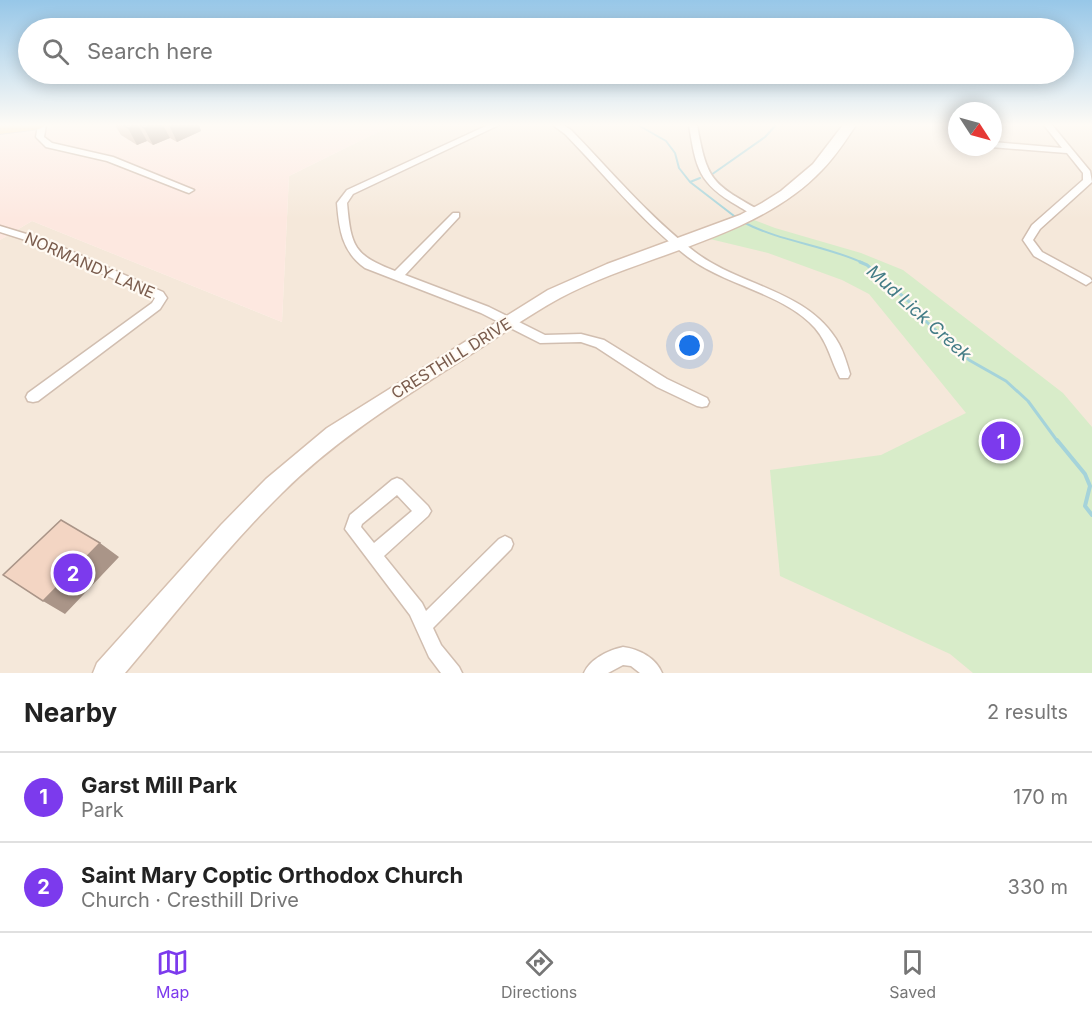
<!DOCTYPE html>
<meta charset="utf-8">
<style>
body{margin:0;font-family:Inter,sans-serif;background:#f6f6f6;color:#222}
.compass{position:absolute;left:948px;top:102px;width:54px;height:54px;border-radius:50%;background:#fff;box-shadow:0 3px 15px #0003;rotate:126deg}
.you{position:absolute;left:690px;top:346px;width:21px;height:21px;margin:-15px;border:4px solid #fff;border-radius:50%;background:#1a73e8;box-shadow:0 0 0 9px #1a73e833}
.badge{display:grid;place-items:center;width:39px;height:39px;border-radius:50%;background:#7c3aed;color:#fff;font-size:20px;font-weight:700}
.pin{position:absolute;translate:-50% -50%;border:3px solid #fff;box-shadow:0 2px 6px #0006}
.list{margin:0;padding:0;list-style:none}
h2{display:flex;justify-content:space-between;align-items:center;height:78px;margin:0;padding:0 24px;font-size:26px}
h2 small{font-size:20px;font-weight:400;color:#767676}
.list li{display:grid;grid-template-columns:39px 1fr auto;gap:18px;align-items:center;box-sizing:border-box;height:90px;padding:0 24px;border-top:2px solid #e0e0e0}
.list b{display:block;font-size:22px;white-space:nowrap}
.list p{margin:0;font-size:20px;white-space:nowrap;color:#767676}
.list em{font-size:20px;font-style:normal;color:#767676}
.icon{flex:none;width:33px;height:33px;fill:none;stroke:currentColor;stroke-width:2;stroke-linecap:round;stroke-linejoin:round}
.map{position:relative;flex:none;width:1092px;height:673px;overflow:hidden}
.search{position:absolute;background:#fff;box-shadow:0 3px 15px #0003;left:18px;right:18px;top:18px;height:66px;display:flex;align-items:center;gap:15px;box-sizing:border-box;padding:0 21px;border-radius:33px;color:#767676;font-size:22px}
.sheet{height:258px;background:#fff}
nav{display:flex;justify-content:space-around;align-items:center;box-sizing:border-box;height:84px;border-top:2px solid #e0e0e0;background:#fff;font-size:16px;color:#767676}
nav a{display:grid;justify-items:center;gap:3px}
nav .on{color:#7c3aed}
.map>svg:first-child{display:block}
.residential{fill:#f5e8da}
.commercial{fill:#fde8e0}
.green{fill:#d8ecc9}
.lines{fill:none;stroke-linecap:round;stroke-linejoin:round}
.stream-far2{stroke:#a5d3da;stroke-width:2}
.stream-far1{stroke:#a5d3da;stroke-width:3}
.stream{stroke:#a5d3da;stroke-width:4}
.street-casing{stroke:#d1beb0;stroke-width:3}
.secondary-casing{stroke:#d6c0b0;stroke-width:3}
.primary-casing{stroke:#dad1cd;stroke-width:2}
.street{fill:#fff;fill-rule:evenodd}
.secondary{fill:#fff;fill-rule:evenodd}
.primary{fill:#fbd9a5;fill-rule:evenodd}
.wall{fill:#d1b7a8}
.shaded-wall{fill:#aa9588}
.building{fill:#f3d5c3;stroke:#aa9588;stroke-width:1.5}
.labels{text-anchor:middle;stroke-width:4.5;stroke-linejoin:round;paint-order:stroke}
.street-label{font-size:16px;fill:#7a5c4d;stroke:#fffaf3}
.water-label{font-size:18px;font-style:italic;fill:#437c86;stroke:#fffaf3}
</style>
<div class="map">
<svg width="1092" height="673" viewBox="0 0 1092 673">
<rect width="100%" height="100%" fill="#fdf6ec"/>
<path class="residential" d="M392,125h565v22h36v-22h99v548h-1092v-433l32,-19 250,101 7,-146z"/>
<path class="commercial" d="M67,125h325l-103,51 -7,146 -250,-101 -32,19v-106z"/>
<path class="green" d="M754,220l21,8 86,25 42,17 160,123 29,34v246h-119l-23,-19 -170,-78 -10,-106 111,-15 85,-42 -97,-119 -27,-14 -74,-27 -58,-14z"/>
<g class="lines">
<path class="stream-far2" d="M638,125l28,16 9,12 4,15 11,14 48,37
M711,175l54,-38 11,-12
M690,182l10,-4
M743,222c38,20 82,23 120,41"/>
<path class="stream-far1" d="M860,262l7,3 47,41 5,9 50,45 37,21 22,20 30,41"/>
<path class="stream" d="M1057,440l28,34 5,12 -5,20 7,9"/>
<g class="street-casing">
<path id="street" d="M38,125h8l-2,12 8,6 61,14 81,33 -5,3 -3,-1 -79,-31 -61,-14 -10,-10z
M488,125h11l-146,69 -6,9c4,44 7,52 48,68l58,-58h6v4l-54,58 84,32 56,28 36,-1 23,6 63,39 40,19 2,4 -2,4 -5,1 -5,-1 -40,-19 -61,-40 -15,-5 -41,1 -59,-30 -116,-45c-23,-16 -26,-39 -28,-65l10,-13z
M553,125h10l8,5c40,41 78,87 124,122 46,35 114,38 144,92 5,9 8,20 11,30l-2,4h-8c-9,-17 -12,-35 -25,-50 -31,-35 -89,-42 -127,-71 -46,-35 -83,-82 -123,-123z
M689,125h8c10,55 14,58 62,85v4c-8,1 -14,-4 -21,-8 -40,-23 -42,-38 -49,-81z
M1044,125h8l38,46 2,11 -52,47 -7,11 9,12 48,26 2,3 -6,4 -52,-29 -11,-16 9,-15 51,-45v-7l-16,-20 -76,-6h2v-5l69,6z
M959,147h14l-4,3h-9z
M0,226l46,14 117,52 4,6 -7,11 -122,92 -5,1 -5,-1 -2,-4 2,-4 124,-90 3,-5 -117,-54 -38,-12z
M397,478l5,2 26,26 3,5 -3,5 -44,40 38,47 4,8 73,-72 6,-3 6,3 2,5 -2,5 -78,79 8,17 18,22 3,6h-21l-12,-16 -19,-42 -65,-86 5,-14 42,-35zM397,495l15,16 -38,32 -13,-16 1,-3z
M623,647c16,2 33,11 39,26h-22l-9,-7 -8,-1 -15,8h-24c6,-14 25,-23 39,-26z"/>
</g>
<g class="secondary-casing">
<path id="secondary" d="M843,125h13c-10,15 -21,32 -34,45 -65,69 -180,84 -262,128 -33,18 -63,40 -95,60 -64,41 -129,81 -184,136 -56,55 -105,119 -156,179h-32l4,-10 124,-138 45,-46 61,-51 221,-138 59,-26 133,-49 22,-12 19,-12 32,-27z"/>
</g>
<g class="primary-casing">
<path id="primary" d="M46,125l-7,4 -39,5v-8z"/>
</g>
<use href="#street" class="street"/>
<use href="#secondary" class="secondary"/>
<use href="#primary" class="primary"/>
</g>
<path class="wall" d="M115,125h84l2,6 -24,11 -7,-4 -17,7 -6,-4 -10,4 -16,-10z"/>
<path class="shaded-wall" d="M135,125h3l9,16 -10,4 -9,-17z
M151,125h12l7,13 -17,7 -9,-17z
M169,125h30l2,6 -24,11z
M100,543l19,14 -54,57 -22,-13z"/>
<path class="building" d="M123,125h12l-7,3z
M140,125h11l-7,3z
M61,520l39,23 -57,58 -40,-26z"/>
<linearGradient id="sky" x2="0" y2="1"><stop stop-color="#97c7e8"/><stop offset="0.57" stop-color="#fefbf6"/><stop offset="1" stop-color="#fefbf6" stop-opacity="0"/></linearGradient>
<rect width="1092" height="219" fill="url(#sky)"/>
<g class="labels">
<g class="street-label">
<text transform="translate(90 265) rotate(24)" y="6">NORMANDY LANE</text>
<text transform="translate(451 358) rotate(-32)" y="6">CRESTHILL DRIVE</text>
</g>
<g class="water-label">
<text transform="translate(919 313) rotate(42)" y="6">Mud Lick Creek</text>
</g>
</g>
</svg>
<svg class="compass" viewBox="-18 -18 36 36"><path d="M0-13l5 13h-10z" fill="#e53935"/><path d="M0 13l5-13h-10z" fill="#767676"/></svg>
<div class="you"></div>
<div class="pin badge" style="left:1001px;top:441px">1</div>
<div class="pin badge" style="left:73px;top:573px">2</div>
<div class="search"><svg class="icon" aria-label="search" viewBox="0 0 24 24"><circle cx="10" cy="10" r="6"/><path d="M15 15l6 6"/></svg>Search here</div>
</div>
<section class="sheet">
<h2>Nearby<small>2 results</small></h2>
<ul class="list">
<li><span class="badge">1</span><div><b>Garst Mill Park</b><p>Park</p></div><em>170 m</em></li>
<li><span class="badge">2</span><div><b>Saint Mary Coptic Orthodox Church</b><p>Church · Cresthill Drive</p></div><em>330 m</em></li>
</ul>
</section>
<nav>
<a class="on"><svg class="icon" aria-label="map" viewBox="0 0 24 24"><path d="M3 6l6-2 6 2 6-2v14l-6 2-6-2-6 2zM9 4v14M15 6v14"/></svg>Map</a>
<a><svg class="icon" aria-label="directions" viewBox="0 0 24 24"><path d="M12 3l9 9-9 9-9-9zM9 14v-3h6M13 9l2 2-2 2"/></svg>Directions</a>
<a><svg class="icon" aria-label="saved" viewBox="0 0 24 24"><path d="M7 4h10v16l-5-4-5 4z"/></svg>Saved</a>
</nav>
